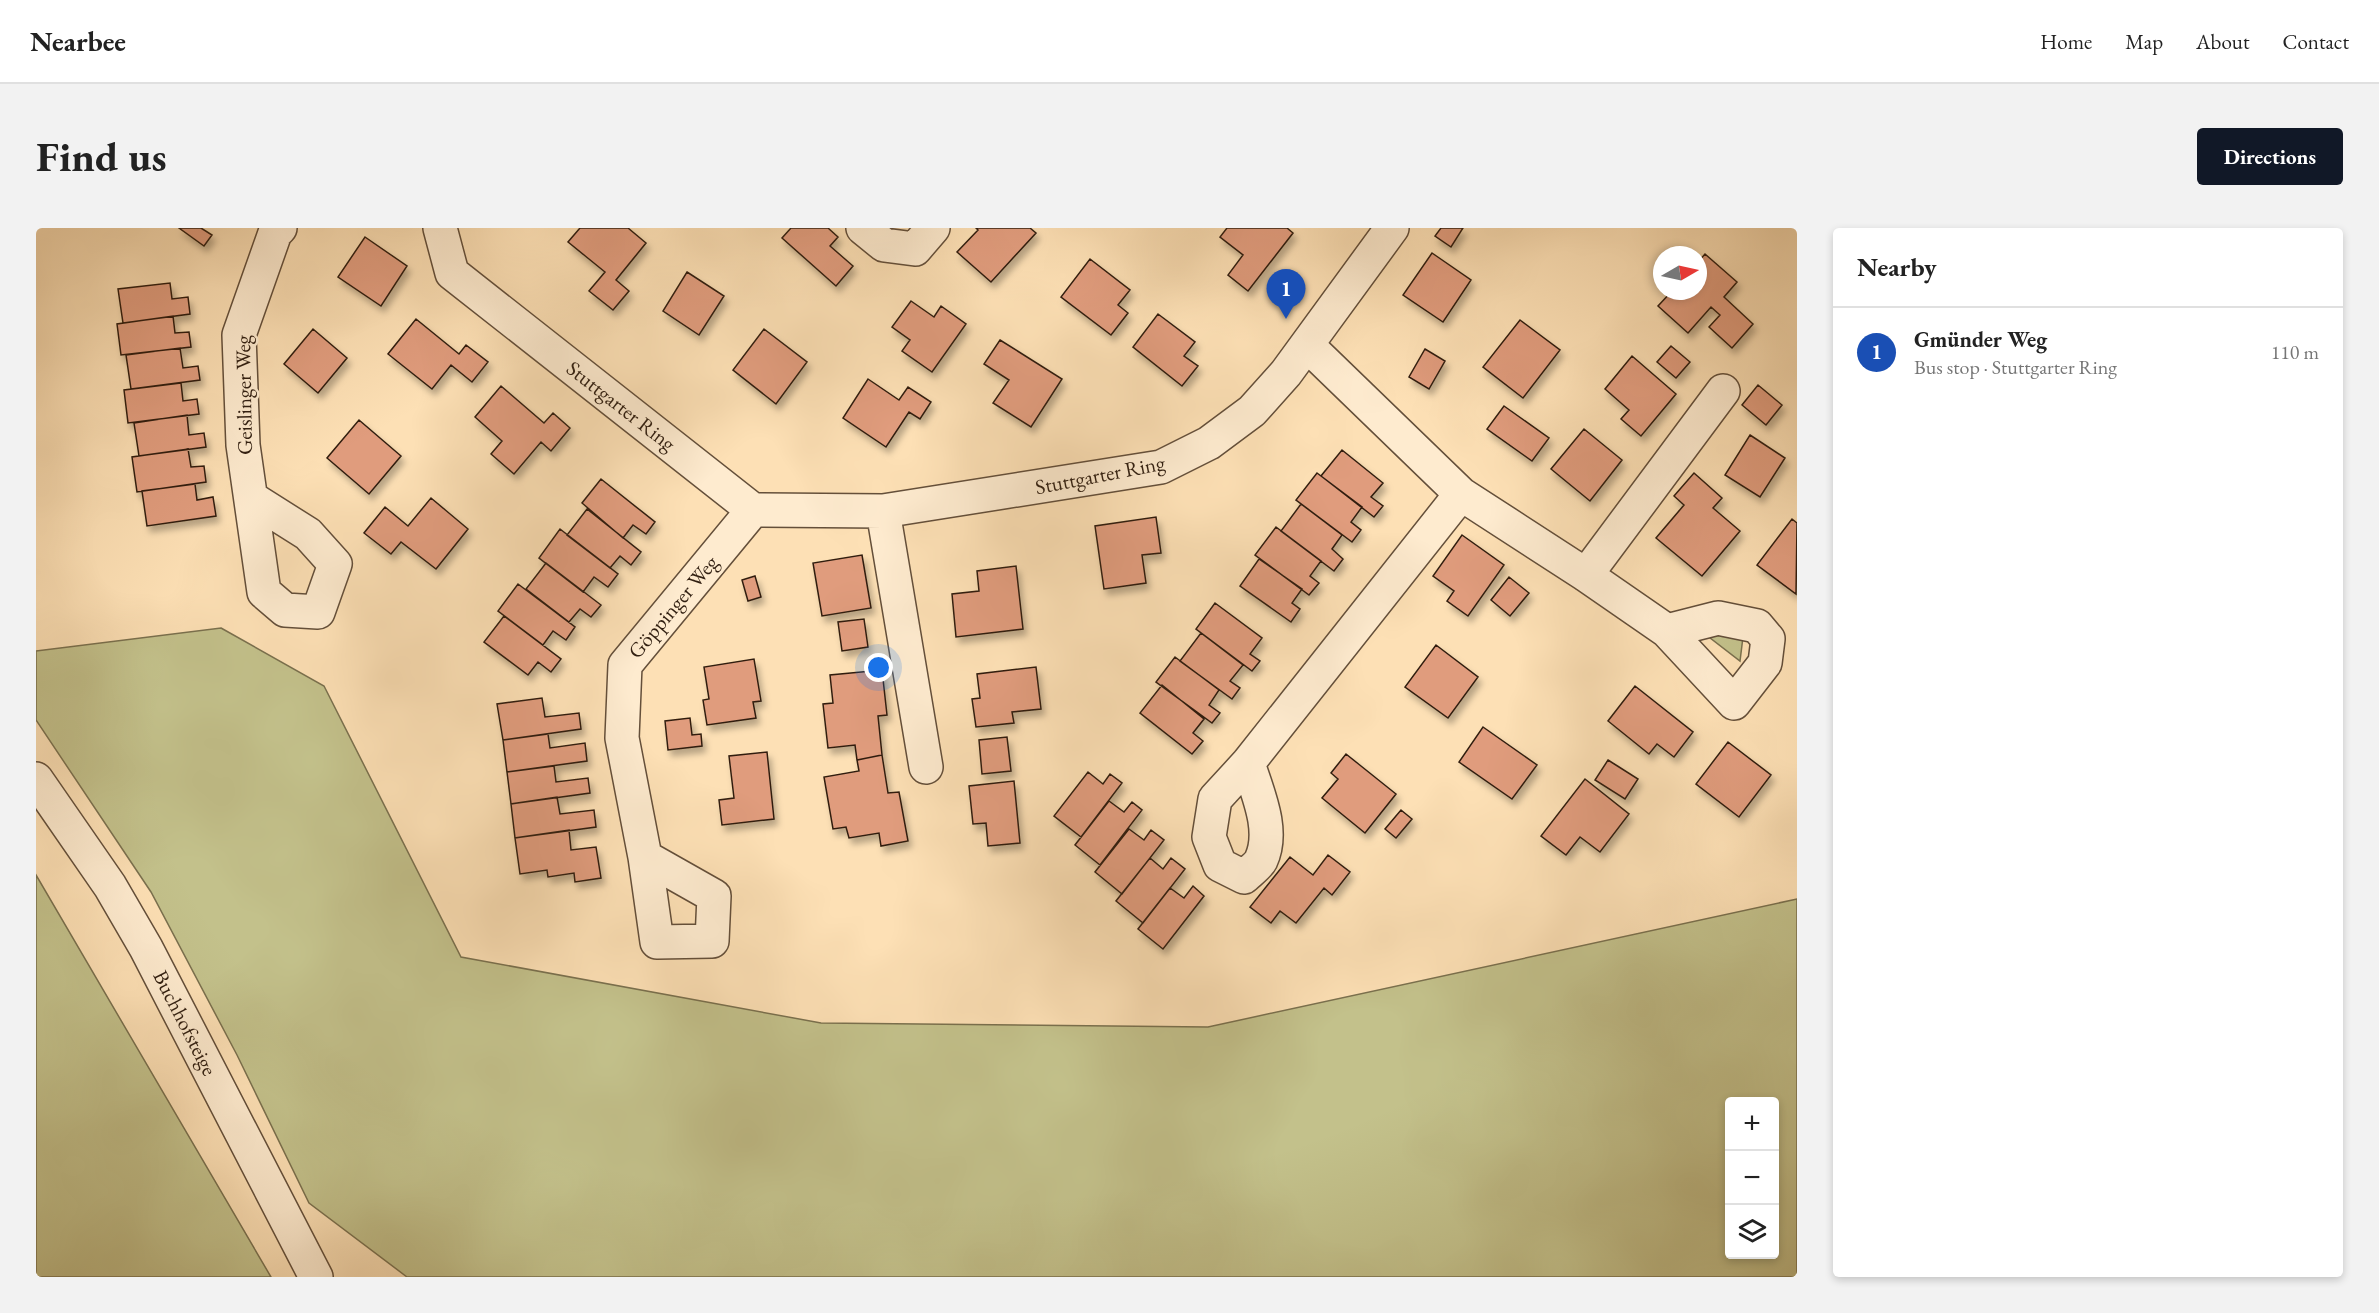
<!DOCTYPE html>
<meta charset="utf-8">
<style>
body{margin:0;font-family:"EB Garamond",serif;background:#f2f2f2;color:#222}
.controls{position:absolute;right:18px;bottom:18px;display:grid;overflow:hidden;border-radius:6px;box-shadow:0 3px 9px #0003}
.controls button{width:54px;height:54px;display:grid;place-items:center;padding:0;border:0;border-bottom:2px solid #e0e0e0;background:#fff;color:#222;font:30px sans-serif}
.compass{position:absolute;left:1617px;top:18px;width:54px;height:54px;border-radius:50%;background:#fff;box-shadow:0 3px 9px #0003;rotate:81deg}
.you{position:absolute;left:843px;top:440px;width:21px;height:21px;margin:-15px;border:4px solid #fff;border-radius:50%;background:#1a73e8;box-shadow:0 0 0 9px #1a73e833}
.badge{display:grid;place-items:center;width:39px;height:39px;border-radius:50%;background:#111827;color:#fff;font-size:20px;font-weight:700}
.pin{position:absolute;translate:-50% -50px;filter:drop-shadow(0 2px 3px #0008)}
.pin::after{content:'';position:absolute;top:32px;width:21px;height:18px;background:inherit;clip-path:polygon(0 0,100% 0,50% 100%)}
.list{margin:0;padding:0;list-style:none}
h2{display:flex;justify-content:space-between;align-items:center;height:78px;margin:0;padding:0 24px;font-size:26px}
h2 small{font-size:20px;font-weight:400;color:#767676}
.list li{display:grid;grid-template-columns:39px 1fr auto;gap:18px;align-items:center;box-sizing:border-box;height:90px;padding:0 24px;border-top:2px solid #e0e0e0}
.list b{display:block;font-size:22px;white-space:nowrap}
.list p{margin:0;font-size:20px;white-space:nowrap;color:#767676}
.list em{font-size:20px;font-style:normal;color:#767676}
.icon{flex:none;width:33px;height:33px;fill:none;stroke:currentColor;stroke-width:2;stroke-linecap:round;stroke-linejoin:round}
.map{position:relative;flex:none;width:1761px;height:1049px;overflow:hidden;border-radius:6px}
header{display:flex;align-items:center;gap:36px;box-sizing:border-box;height:84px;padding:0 30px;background:#fff;border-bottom:2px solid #e0e0e0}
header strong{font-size:28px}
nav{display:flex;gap:33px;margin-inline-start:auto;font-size:21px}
.intro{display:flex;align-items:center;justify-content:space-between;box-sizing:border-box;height:144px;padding:0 36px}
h1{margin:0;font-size:42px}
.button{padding:15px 27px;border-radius:6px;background:#111827;color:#fff;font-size:21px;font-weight:700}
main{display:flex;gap:36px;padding:0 36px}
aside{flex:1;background:#fff;border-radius:6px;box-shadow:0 3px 9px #0003}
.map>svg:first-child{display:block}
.green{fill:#c3c18b;stroke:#7a704e;stroke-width:1.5;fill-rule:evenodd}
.building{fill:#e09c7d;stroke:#311f11;stroke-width:1.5;filter:url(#shadow)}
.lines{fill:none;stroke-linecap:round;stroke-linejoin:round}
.minor-casing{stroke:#644f3a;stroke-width:36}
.minor{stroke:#feebcf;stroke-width:33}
.labels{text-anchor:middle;stroke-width:5;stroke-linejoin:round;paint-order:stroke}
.street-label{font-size:21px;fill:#311f11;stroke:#feebcf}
</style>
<header>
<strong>Nearbee</strong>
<nav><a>Home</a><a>Map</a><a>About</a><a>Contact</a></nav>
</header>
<div class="intro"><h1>Find us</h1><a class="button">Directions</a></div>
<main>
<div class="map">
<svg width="1761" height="1049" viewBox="0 0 1761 1049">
<defs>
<filter id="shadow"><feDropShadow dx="3.5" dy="6" stdDeviation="3" flood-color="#0004"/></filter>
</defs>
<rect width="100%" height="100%" fill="#fde0b5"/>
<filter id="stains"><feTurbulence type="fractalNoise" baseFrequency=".00333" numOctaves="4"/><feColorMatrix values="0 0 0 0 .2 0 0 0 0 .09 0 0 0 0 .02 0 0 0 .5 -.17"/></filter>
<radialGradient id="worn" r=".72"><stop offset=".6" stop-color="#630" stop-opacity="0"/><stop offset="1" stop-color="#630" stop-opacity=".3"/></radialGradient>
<path class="green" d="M185,400l103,58 137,271 360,66 387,4 589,-128v378h-1390l-98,-74 -72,-148 -86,-163 -115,-172v-69zM1694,874h44v152h-44z
M1708,401l-4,32 -35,-27z
M0,647l235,402h-235z"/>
<path class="building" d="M143,0h22l11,7 -8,11z
M544,0h48l18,15 -30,37 13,11 -16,19 -24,-19 16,-19 -37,-30z
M755,0h37l10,9 -8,9 23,20 -17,20 -54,-48z
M940,0h54l6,5 -45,49 -34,-30 21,-22z
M1191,0h60l6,5 -45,58 -20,-16 15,-20 -23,-18z
M1405,0h22l-12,19 -16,-11z
M329,9l42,29 -26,40 -43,-29z
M1396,25l39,27 -28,42 -40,-27z
M1669,26l32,28 -13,15 29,27 -21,24 -23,-21 11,-12 -9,-8 -23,26 -30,-27 14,-15h26v-29z
M1054,31l40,31 -12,15 10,8 -17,22 -50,-38z
M651,44l37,24 -25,39 -36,-24z
M134,55l2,16 16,-2 2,17 -67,9 -5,-34z
M875,73l23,16 7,-11 25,18 -34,48 -30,-21 8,-11 -18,-13z
M1122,86l37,28 -11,14 14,10 -16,20 -49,-39z
M137,88l2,17 14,-1 2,15 -70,8 -4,-31z
M380,91l43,35 7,-9 22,17 -16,20 -21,-17 -19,24 -44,-35z
M1484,92l40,30 -37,48 -40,-31z
M277,101l34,29 -29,35 -34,-29z
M728,101l43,33 -31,42 -43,-34z
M964,112l62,39 -31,48 -38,-24 16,-23 -25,-16z
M1635,118l19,16 -14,16 -19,-16z
M144,120l3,20 15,-2 2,14 -69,9 -5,-34z
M1389,121l20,12 -16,28 -20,-12z
M1596,128l44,38 -35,42 -20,-17 8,-9 -24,-21z
M832,151l31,21 9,-13 23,15 -11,17 -11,-7 -23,35 -43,-29z
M145,155l2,18 14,-2 2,15 -71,9 -4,-33z
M1722,157l24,20 -16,20 -24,-20z
M465,158l43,37 9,-10 17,15 -19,23 -10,-9 -27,32 -23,-20 11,-13 -27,-24z
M1468,178l45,32 -17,23 -45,-32z
M151,187l2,20 15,-2 2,14 -67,9 -5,-33z
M323,192l42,36 -32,38 -42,-36z
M1548,201l38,31 -32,41 -39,-32z
M1714,207l35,23 -25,39 -35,-22z
M152,221l3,18 13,-1 2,16 -69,10 -5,-35z
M1306,222l41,33 -12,14 12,9 -9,11 -53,-41z
M1281,245l45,34 -11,15 10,8 -9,12 -56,-42z
M1658,245l28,25 -9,10 27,23 -38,45 -46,-38 28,-33 -10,-9z
M565,251l54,43 -9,12 -13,-9 -10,13 -41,-35z
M159,256l2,16 16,-3 3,19 -69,10 -5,-35z
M395,270l37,31 -32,40 -35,-27 -10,12 -27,-21 21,-26 23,19z
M1265,276l41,31 -10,14 11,10 -9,12 -53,-40z
M551,281l54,43 -10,13 -11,-9 -10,12 -43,-33z
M1120,289l5,36 -19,2 4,28 -42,6 -9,-63z
M1756,291l5,4 -1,71 -39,-29z
M1240,299l45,34 -11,15 9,7 -10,12 -54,-40z
M524,301l58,45 -10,13 -14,-10 -11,15 -44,-34z
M1426,307l42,30 -36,51 -21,-15 7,-10 -21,-15z
M826,327l9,53 -49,8 -9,-53z
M1223,331l43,30 -10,14 8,6 -9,13 -51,-36z
M510,335l55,42 -10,12 -11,-8 -11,13 -43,-33z
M980,338l7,63 -67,8 -4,-43 27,-3 -2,-20z
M719,348l6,21 -13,4 -6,-21z
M1473,349l20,16 -19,23 -19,-16z
M482,356l57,43 -9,13 -13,-9 -10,14 -45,-34z
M1179,375l47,35 -12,16 10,7 -8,10 -56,-42z
M468,388l57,43 -10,13 -13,-10 -10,13 -44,-33z
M828,391l4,28 -26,4 -4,-29z
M1165,405l42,32 -13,16 10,7 -8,11 -52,-38z
M1400,417l42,32 -30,41 -43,-31z
M1139,429l44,33 -10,15 11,8 -8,10 -56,-41z
M718,431l7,42 -8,1 3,16 -49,7 -4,-25 6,-1 -5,-32z
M1000,439l5,42 -29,3 2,11 -38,4 -4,-28 8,-1 -3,-24z
M846,442l5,45 -9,1 4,39 -25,5 -2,-15 -27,3 -5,-44 10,-1 -3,-28z
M1126,457l42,34 -11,14 10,8 -11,13 -52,-41z
M1599,458l58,46 -19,25 -17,-13 -8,10 -41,-33z
M506,470l3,19 34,-4 2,16 -78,11 -6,-36z
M654,490l2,17 9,-1 1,12 -34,4 -3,-29z
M1447,499l54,38 -25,34 -53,-37z
M512,506l2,14 35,-5 2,18 -80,11 -4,-32z
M971,509l4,34 -29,3 -3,-34z
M1692,514l43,33 -32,42 -43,-33z
M731,524l7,67 -52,6 -3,-25 15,-2 -5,-42z
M1310,526l50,40 -31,39 -43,-35 16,-19 -7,-6z
M846,527l6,38 11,-1 9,49 -27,5 -2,-13 -30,5 -3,-11 -13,2 -9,-52 35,-6 -2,-11z
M1572,532l30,19 -13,20 -30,-19z
M518,538l2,16 32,-4 2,15 -79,11 -4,-32z
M1052,544l15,12 7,-10 12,9 -41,54 -27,-21z
M1549,551l44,35 -29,38 -20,-15 -14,18 -25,-19z
M978,553l6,62 -32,3 -2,-23 -13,1 -4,-38z
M521,569l3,17 34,-4 2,17 -81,11 -4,-34z
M1073,573l15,11 8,-10 10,8 -42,55 -25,-20z
M1365,582l11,9 -16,19 -11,-9z
M1093,601l15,11 7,-10 13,10 -42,54 -27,-22z
M533,602l2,20 25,-3 5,31 -26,4 -1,-9 -26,4 -1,-7 -27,4 -5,-36z
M1292,627l22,17 -18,23 -8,-7 -28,35 -16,-12 -9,12 -21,-16 40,-50 23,18z
M1114,630l13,11 8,-11 14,11 -42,54 -27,-22z
M1157,658l11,10 -41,53 -25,-20 32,-41 14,10z"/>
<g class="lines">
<g class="minor-casing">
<path id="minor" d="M404,0l12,45 301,237 130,1 278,-44 48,-24 43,-32 34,-38 106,-145
M827,0l21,17 31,4 18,-21
M1271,117l154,149 125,81 81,56 51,-13 39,8 11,13 -3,24 -31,40 -67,-72
M215,270l57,36 27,30 -17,48 -33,-2 -21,-18 -21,-147 -4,-110 36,-102 5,-5
M847,283l43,256
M1550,347l137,-184
M1212,535c9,29 27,67 13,97 -3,6 -12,12 -17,17l-24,-12 -11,-28 6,-38 33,-36 213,-269
M0,551l74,107 36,62 170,329
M609,629l69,39 -2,45 -55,1 -12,-85 -23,-119 3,-73 128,-155"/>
</g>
<use href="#minor" class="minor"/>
</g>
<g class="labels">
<g class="street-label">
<text transform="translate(208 167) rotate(-91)" y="7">Geislinger Weg</text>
<text transform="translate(585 178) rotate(38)" y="7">Stuttgarter Ring</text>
<text transform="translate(1064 247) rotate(-11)" y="7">Stuttgarter Ring</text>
<text transform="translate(637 379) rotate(-50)" y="7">Göppinger Weg</text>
<text transform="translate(149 795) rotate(63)" y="7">Buchhofsteige</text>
</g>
</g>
<rect width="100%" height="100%" filter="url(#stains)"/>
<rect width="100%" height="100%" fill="url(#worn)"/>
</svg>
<div class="controls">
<button>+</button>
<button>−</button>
<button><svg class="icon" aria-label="layers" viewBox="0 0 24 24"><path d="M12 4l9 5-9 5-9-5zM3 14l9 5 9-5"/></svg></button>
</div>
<svg class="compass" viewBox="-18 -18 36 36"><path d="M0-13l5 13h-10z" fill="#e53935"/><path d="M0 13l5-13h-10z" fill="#767676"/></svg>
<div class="you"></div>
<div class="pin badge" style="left:1250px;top:91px;background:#1a4fb4">1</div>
</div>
<aside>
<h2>Nearby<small></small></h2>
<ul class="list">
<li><span class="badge" style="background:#1a4fb4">1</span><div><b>Gmünder Weg</b><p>Bus stop · Stuttgarter Ring</p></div><em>110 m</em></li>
</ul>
</aside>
</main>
